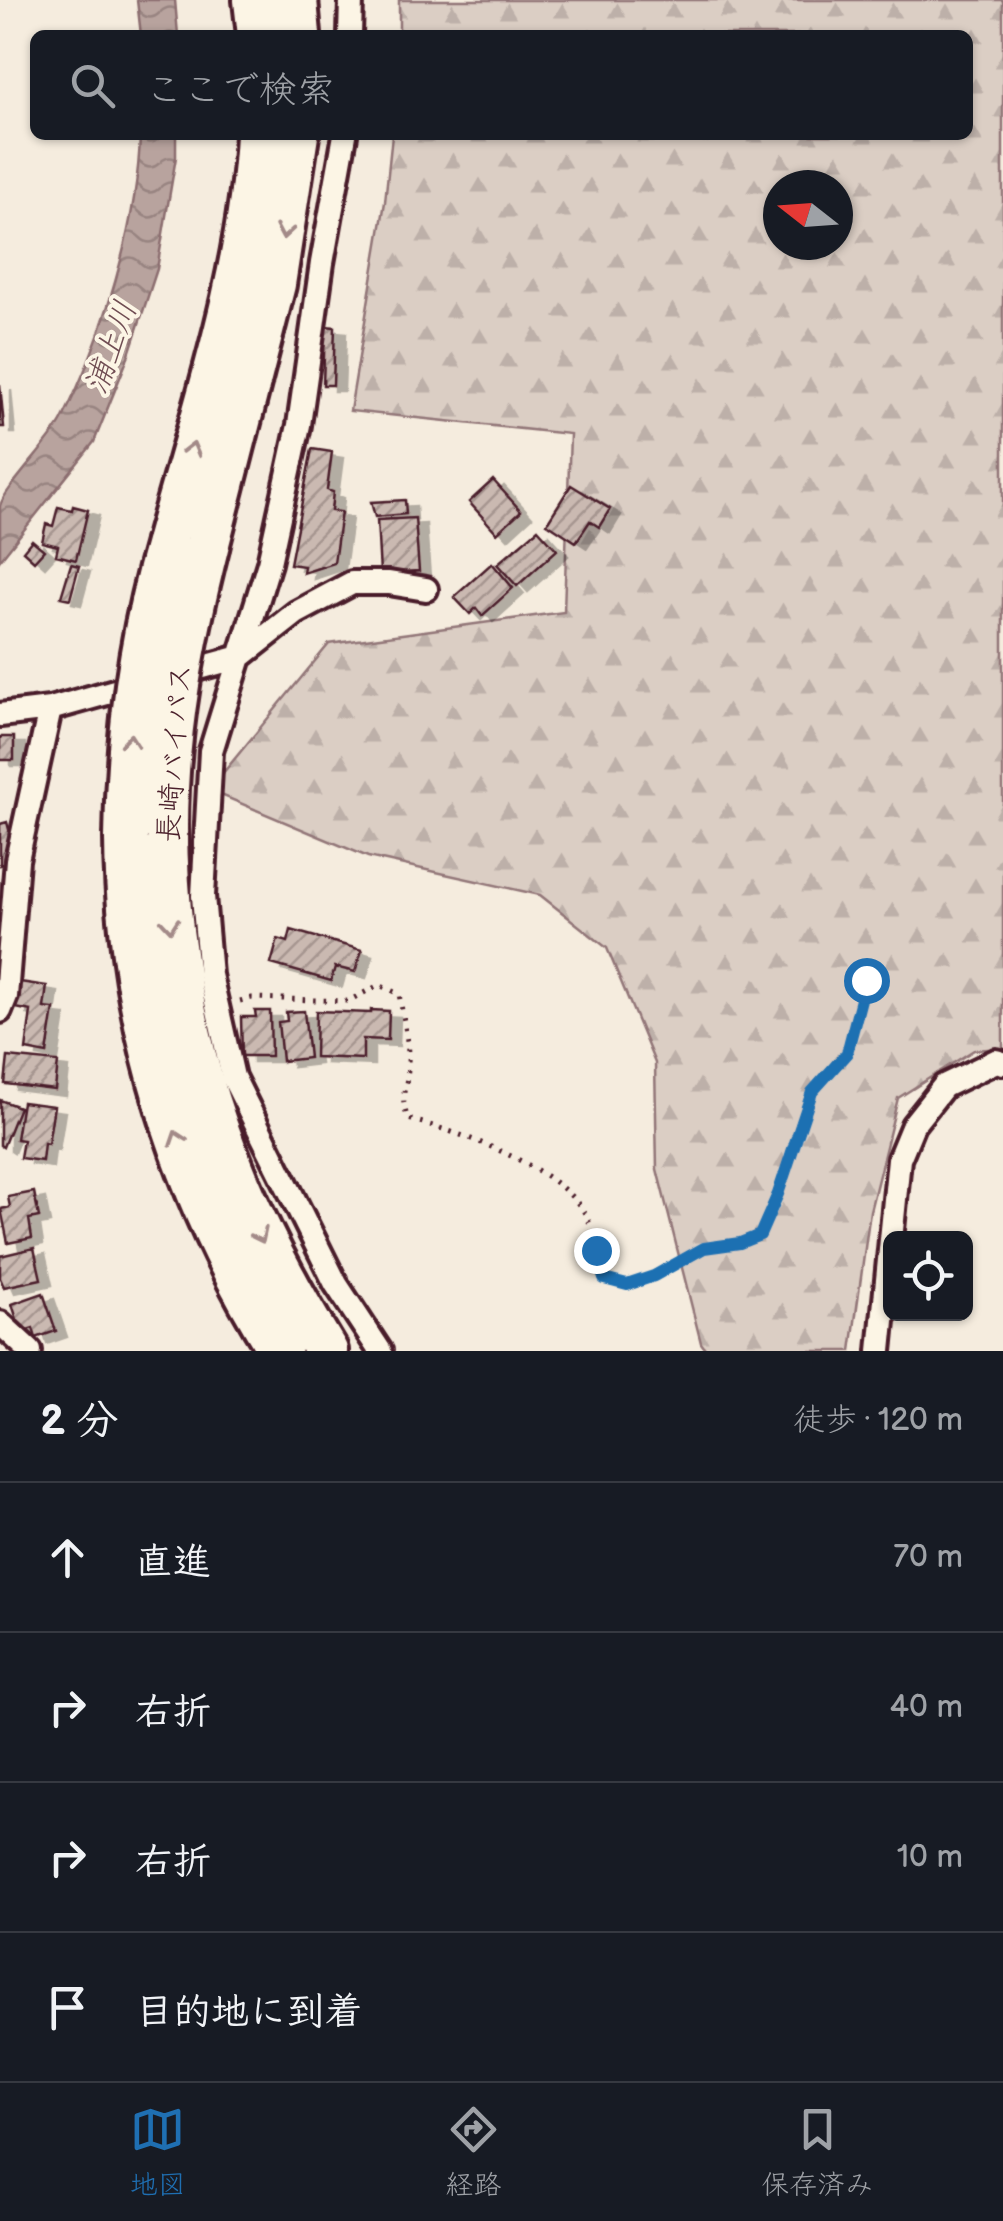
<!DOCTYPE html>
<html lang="ja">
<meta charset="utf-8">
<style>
body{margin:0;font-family:"Balsamiq Sans","Klee One",sans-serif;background:#242831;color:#f1f3f6}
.controls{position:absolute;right:30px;bottom:30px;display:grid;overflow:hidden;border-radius:15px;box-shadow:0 2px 8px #0004}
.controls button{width:90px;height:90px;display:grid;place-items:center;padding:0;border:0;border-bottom:2px solid #363941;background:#171b24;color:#f1f3f6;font:50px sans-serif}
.compass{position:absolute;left:763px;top:170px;width:90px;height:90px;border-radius:50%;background:#171b24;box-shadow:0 2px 8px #0004;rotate:287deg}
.stop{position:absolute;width:30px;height:30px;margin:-22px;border:8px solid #1f6fb2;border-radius:50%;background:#fff}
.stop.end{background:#1f6fb2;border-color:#fff;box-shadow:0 2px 10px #0008}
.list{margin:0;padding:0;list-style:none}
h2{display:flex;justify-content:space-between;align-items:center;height:130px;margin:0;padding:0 40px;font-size:42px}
h2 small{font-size:32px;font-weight:400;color:#9ea1a6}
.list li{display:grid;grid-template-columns:65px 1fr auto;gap:30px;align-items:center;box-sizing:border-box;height:150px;padding:0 40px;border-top:2px solid #363941}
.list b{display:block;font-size:38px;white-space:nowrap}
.list em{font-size:32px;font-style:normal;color:#9ea1a6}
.icon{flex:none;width:55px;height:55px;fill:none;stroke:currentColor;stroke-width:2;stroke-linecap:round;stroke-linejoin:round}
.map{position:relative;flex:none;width:1003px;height:1351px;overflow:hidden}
.search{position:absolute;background:#171b24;box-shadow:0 2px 8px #0004;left:30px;right:30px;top:30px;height:110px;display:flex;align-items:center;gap:25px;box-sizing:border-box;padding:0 35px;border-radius:15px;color:#9ea1a6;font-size:38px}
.sheet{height:730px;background:#171b24}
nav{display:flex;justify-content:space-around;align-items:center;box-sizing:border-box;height:140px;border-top:2px solid #363941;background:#171b24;font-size:28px;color:#9ea1a6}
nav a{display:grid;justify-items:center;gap:5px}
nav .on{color:#1f6fb2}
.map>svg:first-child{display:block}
.forest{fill:url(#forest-firs);stroke:#927678;stroke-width:2.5;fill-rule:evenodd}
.water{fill:url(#water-waves);stroke:#8c6e70;stroke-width:2.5}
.building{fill:url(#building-hatch);stroke:#4a1f2b;stroke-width:2.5;filter:url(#shadow)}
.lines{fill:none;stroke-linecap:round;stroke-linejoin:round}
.street-casing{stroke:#4a1f2b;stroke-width:30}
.highway-casing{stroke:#4a1f2b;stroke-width:50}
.path{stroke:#4a1f2b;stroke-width:5;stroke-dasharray:2.5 8;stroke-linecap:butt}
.street{stroke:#fcf5e5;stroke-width:22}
.highway{stroke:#fcf5e5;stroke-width:42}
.highway-bridge-casing{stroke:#4a1f2b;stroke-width:50;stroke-linecap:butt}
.highway-bridge{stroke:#fcf5e5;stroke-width:42}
.oneway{stroke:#a38a88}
.route{stroke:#1f6fb2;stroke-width:12}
.labels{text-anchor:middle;stroke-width:8;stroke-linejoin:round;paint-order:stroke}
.street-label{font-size:30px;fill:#4a1f2b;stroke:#fcf5e5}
.water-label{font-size:32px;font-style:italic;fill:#704d53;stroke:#fcf5e5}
</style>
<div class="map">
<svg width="1003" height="1351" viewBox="0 0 1003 1351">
<defs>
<pattern id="forest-firs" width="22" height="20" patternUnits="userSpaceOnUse" patternTransform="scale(2.5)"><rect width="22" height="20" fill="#dbcec4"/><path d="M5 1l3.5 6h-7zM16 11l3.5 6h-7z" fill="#bdb0a9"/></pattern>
<pattern id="water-waves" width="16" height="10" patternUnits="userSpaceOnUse" patternTransform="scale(2.5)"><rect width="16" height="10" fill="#b8a39e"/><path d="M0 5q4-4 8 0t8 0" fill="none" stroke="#988481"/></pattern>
<pattern id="building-hatch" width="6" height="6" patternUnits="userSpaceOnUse" patternTransform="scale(2.5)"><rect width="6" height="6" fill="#cab9b1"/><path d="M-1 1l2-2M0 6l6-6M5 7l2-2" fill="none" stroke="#a69690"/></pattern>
<filter id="shadow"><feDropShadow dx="11" dy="6" stdDeviation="0" flood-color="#0004"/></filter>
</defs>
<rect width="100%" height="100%" fill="#f5ecde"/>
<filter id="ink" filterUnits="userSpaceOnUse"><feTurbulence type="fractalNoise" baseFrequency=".01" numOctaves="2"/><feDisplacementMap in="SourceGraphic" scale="20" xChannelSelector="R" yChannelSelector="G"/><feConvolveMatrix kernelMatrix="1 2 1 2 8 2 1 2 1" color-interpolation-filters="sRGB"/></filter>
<g filter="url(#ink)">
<path class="forest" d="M399,0h604v1048l-29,2 -76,48 -28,113 -19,140h-144l-6,-8 -44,-174 -2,-106 -48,-115 -67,-53 -172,-38 -159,-67 120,-146 235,-32 6,-178 -220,-23 35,-209 7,-67h576v-100h-569zM778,185h60v60h-60z"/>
<path class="water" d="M137,0h38l3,35h-37z
M140,135h36v22l-19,112 -30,91 -33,82 -94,118c0,-17 0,-38 0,-54 4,-17 51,-64 62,-86 40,-79 76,-196 78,-285z"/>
<path class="building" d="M325,326l10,1 -2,58h-10z
M0,384l4,43h-4z
M312,449l20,3 -5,38 6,2 -2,19 10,1 -7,51 -31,10 1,-7 -14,-2z
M493,480l28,31 -24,22 -28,-31z
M571,485l39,24 -11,18 -9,-6 -14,21 -29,-19z
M405,500l1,14 -31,3 -4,-15z
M73,506l15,4 -12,50 -20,-5 2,-9 -16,-4 4,-18 7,2 5,-19 14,3z
M415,518l4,53 -39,2 -3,-53z
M538,529l19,21 -40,36 -20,-22z
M32,540l12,10 -10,11 -11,-10z
M492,563l21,25 -31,28 -6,-8 -6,6 -16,-17z
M71,564l8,2 -9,33 -9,-2z
M0,737h14v23h-14z
M7,822l10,38 -17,5v-41z
M291,930l71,20 -7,22 -20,-5 -4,14 -60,-17 7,-25 10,3z
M20,982l27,4 -3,22 10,1 -7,45 -21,-4 5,-39 -15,-3z
M371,1010l18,1 -1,29 -25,-1v20l-48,-2 1,-46 55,2z
M255,1011h15l1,45h-29l-1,-39h15z
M304,1011l5,47 -27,3 -4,-39 9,-1 -1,-9z
M8,1057l50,5 -3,28 -50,-6z
M0,1100l19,7 -16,40 -3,-2z
M22,1102l32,4 -6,38 -4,-1 -2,18 -22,-3 3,-18 -7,-1z
M34,1192l5,25 -10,2 3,19 -24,5 -7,-34 9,-2 -2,-10z
M34,1248l7,31 -37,8 -4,-9v-22z
M43,1293l13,38 -20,7 -3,-10 -12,4 -9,-28z"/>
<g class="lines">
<g class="street-casing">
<path id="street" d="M350,35l1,-35
M345,135l-23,128 -23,162 -30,138 -58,188 -8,145 7,79 23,102 103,207 44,67
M174,675l66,-18 56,-44 56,-30h37l37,6
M0,715l50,-6 93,-26
M0,1011l6,-15 11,-136 33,-151
M0,1323l30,28
M880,1351l19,-192 14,-34 31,-39 52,-25 7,2"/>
</g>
<g class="highway-casing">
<path id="highway" d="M255,0l4,35
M296,0l3,35
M167,543c36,-133 83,-269 90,-408
M208,543l66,-259 23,-149
M166,828c2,200 56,354 160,523
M126,838c1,183 57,359 154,513"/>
</g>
<path class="path" d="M240,1001l12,-3 96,3 31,-16 20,9c4,23 10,47 9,71 0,25 -10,26 0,54 51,13 147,46 176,93 11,17 15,47 20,67l23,6 27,-9 50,-28 35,-5 21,-8 18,-41 34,-102 35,-39 20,-73"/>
<use href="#street" class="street"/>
<use href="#highway" class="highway"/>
<g class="highway-bridge-casing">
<path id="highway-bridge" d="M166,828c0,-98 18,-190 42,-285
M126,838c1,-100 13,-198 41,-295"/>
</g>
<use href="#highway-bridge" class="highway-bridge"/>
</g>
<defs><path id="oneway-chevron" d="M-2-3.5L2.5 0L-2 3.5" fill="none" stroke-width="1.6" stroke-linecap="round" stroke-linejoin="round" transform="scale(2.5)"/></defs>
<g class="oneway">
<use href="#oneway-chevron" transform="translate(284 232) rotate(100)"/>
<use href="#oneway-chevron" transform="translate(192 449) rotate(-75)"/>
<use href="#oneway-chevron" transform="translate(130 741) rotate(-85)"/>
<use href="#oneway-chevron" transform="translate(170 925) rotate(85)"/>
<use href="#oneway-chevron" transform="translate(177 1138) rotate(-109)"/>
<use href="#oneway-chevron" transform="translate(260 1236) rotate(64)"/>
</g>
</g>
<g class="lines" filter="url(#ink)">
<path class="route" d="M596,1250l8,29 23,6 27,-9 50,-28 36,-5 20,-8 18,-41 34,-102 35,-39 19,-73"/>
</g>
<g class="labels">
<g class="street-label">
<text transform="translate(174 753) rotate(-86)" y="10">長崎バイパス</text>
</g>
<g class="water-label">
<text transform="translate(110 347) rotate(-70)" y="11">浦上川</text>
</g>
</g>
</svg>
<div class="controls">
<button><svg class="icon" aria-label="locate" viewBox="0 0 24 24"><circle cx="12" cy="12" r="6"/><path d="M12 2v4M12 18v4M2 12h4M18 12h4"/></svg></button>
</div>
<svg class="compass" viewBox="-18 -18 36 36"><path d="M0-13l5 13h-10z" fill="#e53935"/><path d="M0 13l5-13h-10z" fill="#9ea1a6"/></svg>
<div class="stop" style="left:866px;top:980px"></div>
<div class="stop end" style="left:596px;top:1250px"></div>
<div class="search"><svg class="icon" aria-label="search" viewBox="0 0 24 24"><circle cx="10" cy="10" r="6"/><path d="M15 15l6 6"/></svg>ここで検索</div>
</div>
<section class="sheet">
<h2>2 分<small>徒歩 · 120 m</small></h2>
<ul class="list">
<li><svg class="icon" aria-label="ahead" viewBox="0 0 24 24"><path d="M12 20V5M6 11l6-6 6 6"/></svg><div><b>直進</b></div><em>70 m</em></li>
<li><svg class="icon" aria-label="right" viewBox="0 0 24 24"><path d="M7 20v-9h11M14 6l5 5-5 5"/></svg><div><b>右折</b></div><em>40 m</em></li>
<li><svg class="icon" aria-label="right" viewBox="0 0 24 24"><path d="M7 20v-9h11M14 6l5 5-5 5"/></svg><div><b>右折</b></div><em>10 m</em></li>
<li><svg class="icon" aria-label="arrive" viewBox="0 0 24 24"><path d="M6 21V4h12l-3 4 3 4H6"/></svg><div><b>目的地に到着</b></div></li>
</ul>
</section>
<nav>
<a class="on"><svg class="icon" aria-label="map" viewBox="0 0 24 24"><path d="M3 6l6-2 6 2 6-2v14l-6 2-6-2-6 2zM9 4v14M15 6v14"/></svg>地図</a>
<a><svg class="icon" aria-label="directions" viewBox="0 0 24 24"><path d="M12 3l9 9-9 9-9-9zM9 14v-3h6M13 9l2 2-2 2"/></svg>経路</a>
<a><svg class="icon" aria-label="saved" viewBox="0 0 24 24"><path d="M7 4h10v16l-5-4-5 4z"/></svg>保存済み</a>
</nav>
